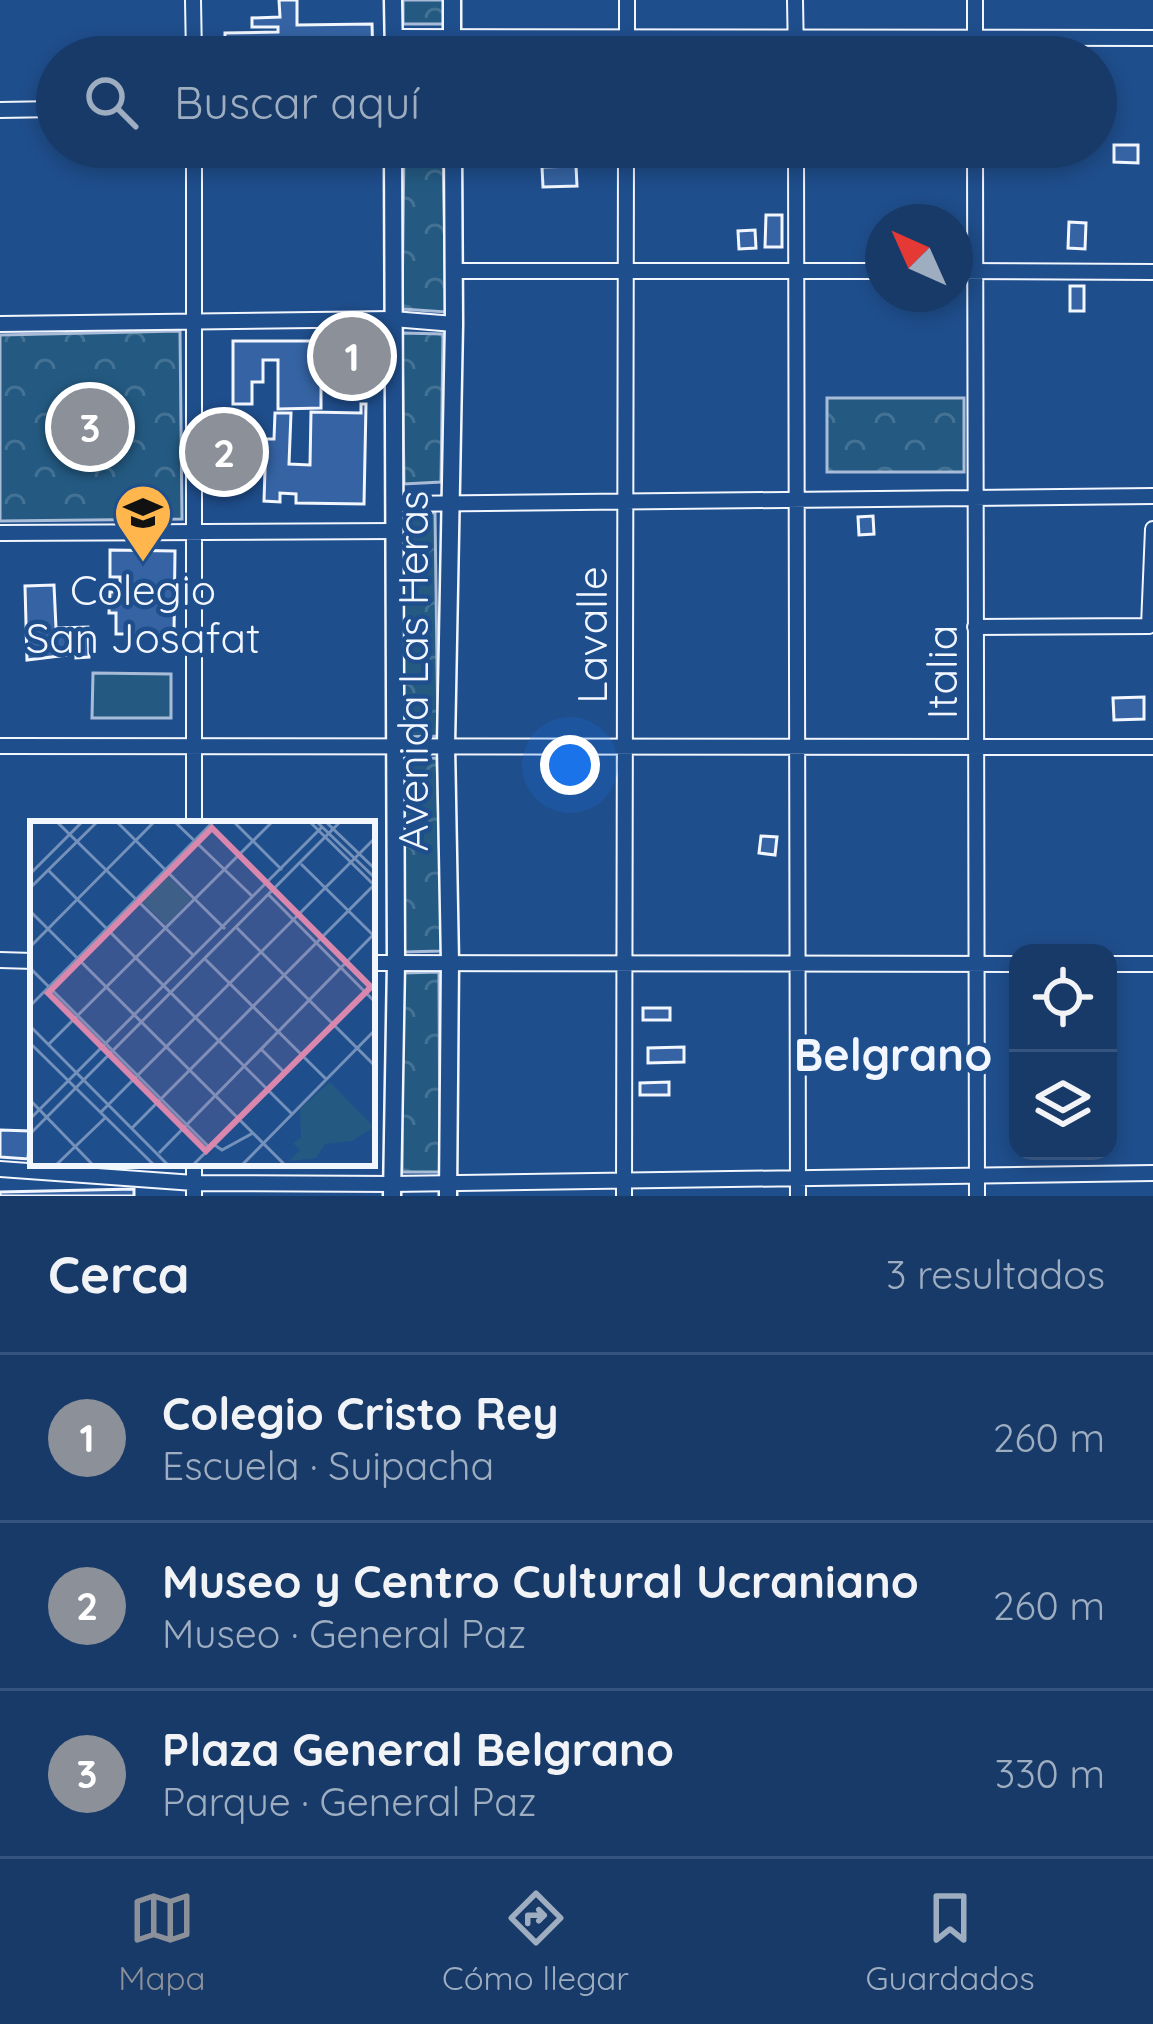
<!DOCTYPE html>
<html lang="es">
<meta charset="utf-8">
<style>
body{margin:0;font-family:Quicksand,sans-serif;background:#244571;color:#f1f3f6}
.controls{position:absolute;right:36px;bottom:36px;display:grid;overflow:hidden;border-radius:24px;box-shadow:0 6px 18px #0003}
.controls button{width:108px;height:108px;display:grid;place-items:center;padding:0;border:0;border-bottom:3px solid #36547d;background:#173a69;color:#f1f3f6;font:60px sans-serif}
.compass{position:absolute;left:865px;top:204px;width:108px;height:108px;border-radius:50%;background:#173a69;box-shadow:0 6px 18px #0003;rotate:315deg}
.you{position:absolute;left:570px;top:765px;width:42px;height:42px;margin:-30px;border:9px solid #fff;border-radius:50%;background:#1a73e8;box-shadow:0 0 0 18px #1a73e833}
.badge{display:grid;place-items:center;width:78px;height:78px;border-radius:50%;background:#8c9099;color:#fff;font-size:39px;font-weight:700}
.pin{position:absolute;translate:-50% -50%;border:6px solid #fff;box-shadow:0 3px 12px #0006}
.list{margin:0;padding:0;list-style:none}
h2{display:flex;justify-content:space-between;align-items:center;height:156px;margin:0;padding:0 48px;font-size:51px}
h2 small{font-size:39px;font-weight:400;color:#9eadc0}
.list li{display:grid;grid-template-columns:78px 1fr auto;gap:36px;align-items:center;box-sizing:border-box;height:168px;padding:0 48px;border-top:3px solid #36547d}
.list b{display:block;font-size:45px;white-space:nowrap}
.list p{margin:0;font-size:39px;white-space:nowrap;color:#9eadc0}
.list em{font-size:39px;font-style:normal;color:#9eadc0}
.icon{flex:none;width:66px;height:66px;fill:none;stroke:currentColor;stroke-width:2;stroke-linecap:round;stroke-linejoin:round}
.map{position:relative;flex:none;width:1153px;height:1196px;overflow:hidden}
.search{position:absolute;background:#173a69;box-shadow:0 6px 18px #0003;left:36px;right:36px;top:36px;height:132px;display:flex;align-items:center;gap:30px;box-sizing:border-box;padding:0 42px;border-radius:66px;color:#9eadc0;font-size:45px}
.sheet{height:660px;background:#173a69}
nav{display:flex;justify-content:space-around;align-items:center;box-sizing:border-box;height:168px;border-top:3px solid #36547d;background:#173a69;font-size:33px;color:#9eadc0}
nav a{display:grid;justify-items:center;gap:6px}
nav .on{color:#8c9099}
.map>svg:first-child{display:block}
.park{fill:url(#park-crowns);stroke:#a8bbd7;stroke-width:3}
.garden{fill:#245a82;stroke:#a8bbd7;stroke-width:3}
.building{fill:#3563a3;stroke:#f2f6ff;stroke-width:3}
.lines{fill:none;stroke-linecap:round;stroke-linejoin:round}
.minor-casing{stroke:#f2f6ff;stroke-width:18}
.major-casing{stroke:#f2f6ff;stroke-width:21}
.minor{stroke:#1f4e8c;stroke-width:14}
.major{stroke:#1f4e8c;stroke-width:16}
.labels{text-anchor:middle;stroke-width:9;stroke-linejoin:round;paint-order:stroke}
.poi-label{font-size:42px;fill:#f2f6ff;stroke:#1f4e8c}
.street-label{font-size:42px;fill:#f2f6ff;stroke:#1f4e8c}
.neighbourhood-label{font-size:45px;font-weight:bold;fill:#f2f6ff;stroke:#1f4e8c}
.inset-road{fill:none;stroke:#7391ba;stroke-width:3}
.view{fill:#da87ad;fill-opacity:0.15;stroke:#da87ad;stroke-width:6}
.inset-edge{fill:none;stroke:#f2f6ff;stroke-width:6}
</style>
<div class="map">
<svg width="1153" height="1196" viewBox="0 0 1153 1196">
<defs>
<pattern id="park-crowns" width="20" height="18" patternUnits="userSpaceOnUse" patternTransform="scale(3)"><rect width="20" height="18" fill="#245a82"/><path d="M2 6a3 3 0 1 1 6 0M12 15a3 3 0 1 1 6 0" fill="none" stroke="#447295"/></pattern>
</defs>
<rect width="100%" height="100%" fill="#1f4e8c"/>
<path class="park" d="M403,0h41v24h-41z
M404,147h39l3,165 -44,-3z
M180,331l2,188 -182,2v-186z
M402,333l41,1 -2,148 -37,2z
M827,398h137v74h-137z
M402,513h33l3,223 -34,1z
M437,758l5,193 -39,1 -1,-192z
M439,972l1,200h-38v-199z"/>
<path class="garden" d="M93,673l78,1v44h-79z"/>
<path class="building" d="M279,0h18v25l75,-1 1,33h-19v-13h-43v13h-86v-24l53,-1v-5h-26v-9l28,-1z
M1114,145h24v18l-24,-1z
M576,166l1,20 -34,1 -1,-20z
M766,215h16v32h-17z
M1069,222l17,1 -1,26 -17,-1z
M755,230l1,18 -17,1 -1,-18z
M1070,286h14v25h-14z
M233,341h125v32h-37v35l-43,1v-49h-15v22h-11v22h-19z
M361,404h5l-2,100 -68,-1v-9l-16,-1v9l-16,-1 2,-62h8l1,-26h16l-2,51 21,1 1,-53 50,1z
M873,516l1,18 -15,1 -1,-18z
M110,550l65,1 -1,83h-58v-21h-7l1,-21h10v-15h-10z
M54,585l2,43 32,-1 1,30 -13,1v-4l-49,6 -2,-74z
M1144,697v22l-30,1 -1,-22z
M761,836l16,1 -2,18 -16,-2z
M643,1008h27v12h-27z
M684,1047v15l-36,1v-15z
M669,1082v13h-29v-12z
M0,1130l30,1 -2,28 -28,-2z
M134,1189v7h-134v-4z"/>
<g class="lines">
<g class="minor-casing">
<path id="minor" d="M193,0l1,57
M795,0l1,57
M975,0v57
M394,37l759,1
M627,57v-57
M0,110l57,-1
M194,147v677
M796,147l2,1049
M975,147l2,1049
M454,271h429
M955,271l198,1
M0,324l393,-5 61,5
M395,504l758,-8
M0,533l394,-2
M975,627l174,-1 4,-97
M0,746l1153,1
M0,960l33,1
M372,963l646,1
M1108,964h45
M0,1169l194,14 198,1 761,-11
M194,1196v-33
M624,1196l2,-1049"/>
</g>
<g class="major-casing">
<path id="major" d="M393,0l1,57
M452,0v57
M392,1196l4,-233 -3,-816
M448,1196l2,-234 -4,-217 8,-421 -1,-177"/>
</g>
<use href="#minor" class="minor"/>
<use href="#major" class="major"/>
</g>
<defs>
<g id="school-pin" transform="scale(3)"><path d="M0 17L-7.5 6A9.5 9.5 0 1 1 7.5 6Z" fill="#ffb74d" stroke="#1f4e8c"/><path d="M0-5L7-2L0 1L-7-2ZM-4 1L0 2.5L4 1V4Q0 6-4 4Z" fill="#111"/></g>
</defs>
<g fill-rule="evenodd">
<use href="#school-pin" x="143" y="513"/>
</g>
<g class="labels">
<g class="poi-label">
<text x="143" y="605">Colegio<tspan x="143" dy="48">San Josafat</tspan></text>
</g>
<g class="street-label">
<text transform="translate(592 635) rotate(-90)" y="15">Lavalle</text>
<text transform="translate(413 671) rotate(-90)" y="15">Avenida Las Heras</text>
<text transform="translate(942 672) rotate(-90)" y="15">Italia</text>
</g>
<g class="neighbourhood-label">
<text x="893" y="1071">Belgrano</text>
</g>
</g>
<g transform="translate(30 821)">
<rect width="345" height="345" fill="#1f4e8c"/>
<path d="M300,261l44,45 -22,14 -27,3 -9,14 -27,3 11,-11 -7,-7 8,-5 -1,-29z" fill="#245a82"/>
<path d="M135,52l26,26 -25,26 -26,-26z" fill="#245a82"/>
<path class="inset-road" d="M27,1l136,133M87,1l108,107M145,1l77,74M204,1l48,48M280,1l65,64M287,1l58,56M296,1l49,47M271,43l74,73M19,50l243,243M0,53l52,-52M0,67l67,-66M238,73l107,108M0,90l255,254M207,107l138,138M0,126l124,-125M174,137l122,121M0,147l180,180M0,185l183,-184M0,205l138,139M0,222l124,122M19,223l223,-222M230,227l24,24 91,-88M0,279l63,65M70,292l275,-275M0,298l292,-292M102,307l243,-244M0,313l310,-312M183,323l9,6 31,-17M129,332l216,-220M26,344l49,-47M163,344l75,-75M212,344l133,-135"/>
<path class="view" d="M182,7l159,159 -165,164 -158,-158z"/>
<rect width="345" height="345" class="inset-edge"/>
</g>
</svg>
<div class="controls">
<button><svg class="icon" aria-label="locate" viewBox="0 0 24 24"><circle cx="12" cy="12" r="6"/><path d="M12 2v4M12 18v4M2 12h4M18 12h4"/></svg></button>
<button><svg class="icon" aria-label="layers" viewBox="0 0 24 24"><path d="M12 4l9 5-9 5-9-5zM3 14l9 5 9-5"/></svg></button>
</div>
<svg class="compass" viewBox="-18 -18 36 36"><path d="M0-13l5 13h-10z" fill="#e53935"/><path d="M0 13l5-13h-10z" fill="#9eadc0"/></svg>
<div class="you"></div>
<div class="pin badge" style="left:352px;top:356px">1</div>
<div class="pin badge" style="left:224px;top:452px">2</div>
<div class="pin badge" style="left:90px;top:427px">3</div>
<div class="search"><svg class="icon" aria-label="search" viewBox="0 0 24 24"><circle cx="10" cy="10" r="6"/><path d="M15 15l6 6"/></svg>Buscar aquí</div>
</div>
<section class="sheet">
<h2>Cerca<small>3 resultados</small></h2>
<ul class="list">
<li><span class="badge">1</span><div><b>Colegio Cristo Rey</b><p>Escuela · Suipacha</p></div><em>260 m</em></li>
<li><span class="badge">2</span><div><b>Museo y Centro Cultural Ucraniano</b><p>Museo · General Paz</p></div><em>260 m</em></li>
<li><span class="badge">3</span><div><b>Plaza General Belgrano</b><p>Parque · General Paz</p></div><em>330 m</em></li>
</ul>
</section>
<nav>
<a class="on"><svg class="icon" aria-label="map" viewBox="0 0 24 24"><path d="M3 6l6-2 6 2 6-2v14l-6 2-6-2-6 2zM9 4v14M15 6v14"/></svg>Mapa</a>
<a><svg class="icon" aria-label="directions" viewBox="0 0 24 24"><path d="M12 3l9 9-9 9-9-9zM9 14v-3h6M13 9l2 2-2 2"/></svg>Cómo llegar</a>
<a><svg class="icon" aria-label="saved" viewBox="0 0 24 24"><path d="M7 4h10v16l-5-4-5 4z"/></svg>Guardados</a>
</nav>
